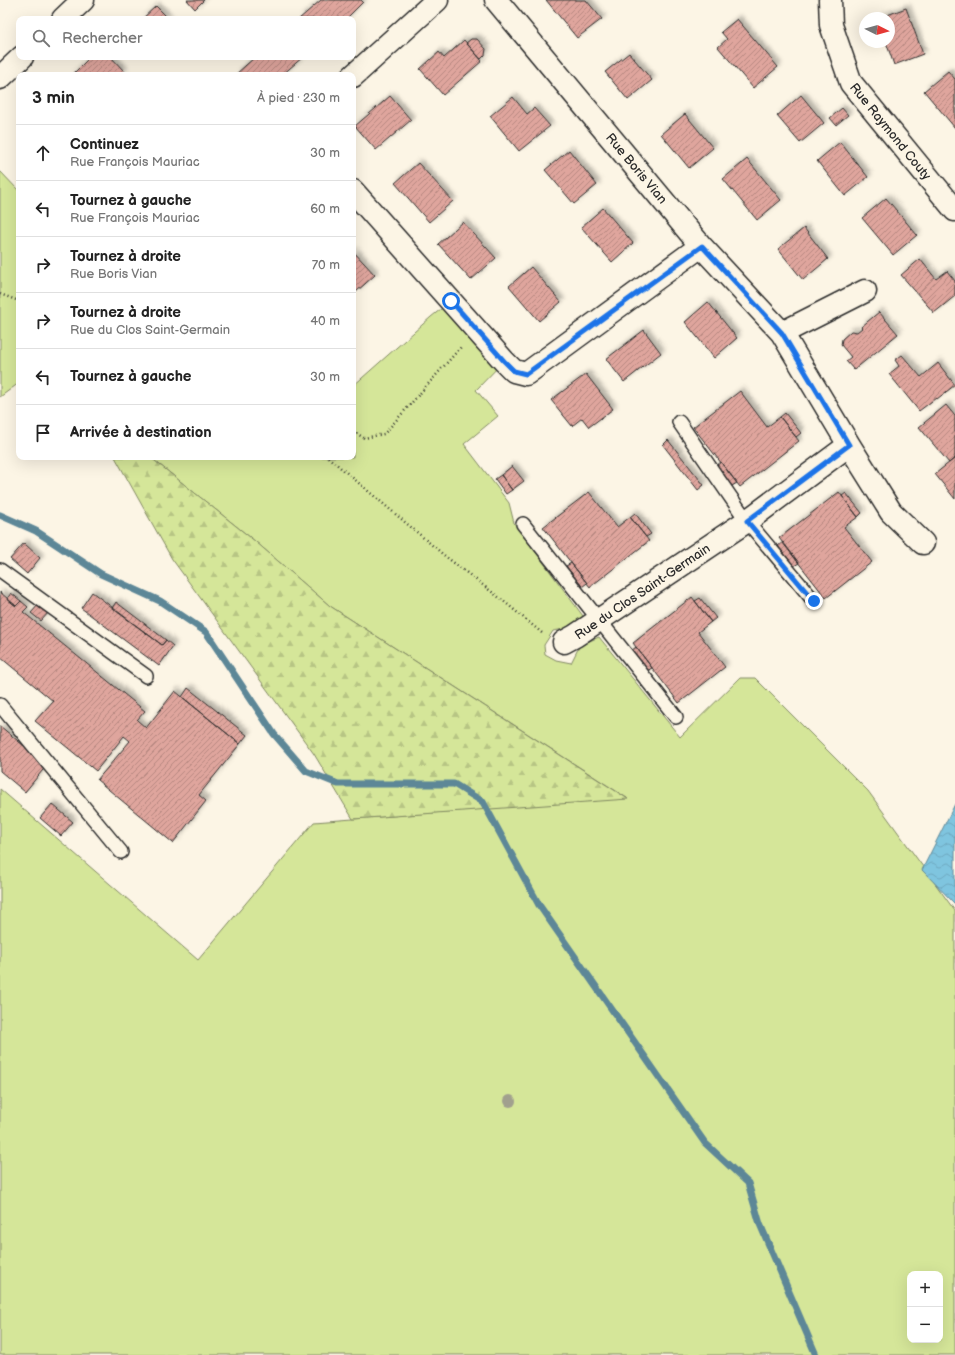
<!DOCTYPE html>
<html lang="fr">
<meta charset="utf-8">
<style>
body{margin:0;font-family:"Balsamiq Sans",sans-serif;background:#f6f6f6;color:#222}
.controls{position:absolute;right:12px;bottom:12px;display:grid;overflow:hidden;border-radius:8px;box-shadow:0 4px 16px #0002}
.controls button{width:36px;height:36px;display:grid;place-items:center;padding:0;border:0;border-bottom:1px solid #e0e0e0;background:#fff;color:#222;font:20px sans-serif}
.compass{position:absolute;left:859px;top:12px;width:36px;height:36px;border-radius:50%;background:#fff;box-shadow:0 4px 16px #0002;rotate:96deg}
.stop{position:absolute;width:12px;height:12px;margin:-9px;border:3px solid #1a73e8;border-radius:50%;background:#fff}
.stop.end{background:#1a73e8;border-color:#fff;box-shadow:0 1px 4px #0008}
.list{margin:0;padding:0;list-style:none}
h2{display:flex;justify-content:space-between;align-items:center;height:52px;margin:0;padding:0 16px;font-size:17px}
h2 small{font-size:13px;font-weight:400;color:#767676}
.list li{display:grid;grid-template-columns:26px 1fr auto;gap:12px;align-items:center;box-sizing:border-box;height:56px;padding:0 16px;border-top:1px solid #e0e0e0}
.list b{display:block;font-size:15px;white-space:nowrap}
.list p{margin:0;font-size:13px;white-space:nowrap;color:#767676}
.list em{font-size:13px;font-style:normal;color:#767676}
.icon{flex:none;width:22px;height:22px;fill:none;stroke:currentColor;stroke-width:2;stroke-linecap:round;stroke-linejoin:round}
.map{position:relative;flex:none;width:955px;height:1355px;overflow:hidden}
.search{position:absolute;background:#fff;box-shadow:0 4px 16px #0002;left:16px;top:16px;width:340px;height:44px;display:flex;align-items:center;gap:10px;box-sizing:border-box;padding:0 14px;border-radius:8px;color:#767676;font-size:15px}
.panel{position:absolute;background:#fff;box-shadow:0 4px 16px #0002;left:16px;top:72px;width:340px;height:388px;border-radius:8px}
.map>svg:first-child{display:block}
.grass{fill:#d5e699;stroke:#808862;fill-rule:evenodd}
.forest{fill:url(#forest-firs);stroke:#808862}
.water{fill:url(#water-waves);stroke:#5d8797}
.lines{fill:none;stroke-linecap:round;stroke-linejoin:round}
.stream{stroke:#5d8797;stroke-width:7}
.building{fill:url(#building-hatch);stroke:#2b2b2b;filter:url(#shadow)}
.service-casing{stroke:#2b2b2b;stroke-width:16}
.minor-casing{stroke:#2b2b2b;stroke-width:25}
.secondary-casing{stroke:#2b2b2b;stroke-width:25}
.path{stroke:#2b2b2b;stroke-width:2.5;stroke-dasharray:1 3;stroke-linecap:butt}
.service{stroke:#fcf5e5;stroke-width:13}
.minor{stroke:#fcf5e5;stroke-width:22}
.secondary{stroke:#fcf5e5;stroke-width:22}
.tree{fill:#a1a08e}
.route{stroke:#1a73e8;stroke-width:5}
.labels{text-anchor:middle;stroke-width:3;stroke-linejoin:round;paint-order:stroke}
.street-label{font-size:13px;fill:#2b2b2b;stroke:#fcf5e5}
</style>
<div class="map">
<svg width="955" height="1355" viewBox="0 0 955 1355">
<defs>
<pattern id="forest-firs" width="22" height="20" patternUnits="userSpaceOnUse"><rect width="22" height="20" fill="#d5e699"/><path d="M5 1l3.5 6h-7zM16 11l3.5 6h-7z" fill="#b7c584"/></pattern>
<pattern id="water-waves" width="16" height="10" patternUnits="userSpaceOnUse"><rect width="16" height="10" fill="#7fc5df"/><path d="M0 5q4-4 8 0t8 0" fill="none" stroke="#6ea9c0"/></pattern>
<pattern id="building-hatch" width="6" height="6" patternUnits="userSpaceOnUse"><rect width="6" height="6" fill="#dfa59d"/><path d="M-1 1l2-2M0 6l6-6M5 7l2-2" fill="none" stroke="#b58780"/></pattern>
<filter id="shadow"><feDropShadow dx="3.5" dy="-3.5" stdDeviation="2" flood-color="#0004"/></filter>
</defs>
<rect width="100%" height="100%" fill="#fcf5e5"/>
<filter id="ink" filterUnits="userSpaceOnUse"><feTurbulence type="fractalNoise" baseFrequency=".025" numOctaves="2"/><feDisplacementMap in="SourceGraphic" scale="8" xChannelSelector="R" yChannelSelector="G"/><feConvolveMatrix kernelMatrix="1 2 1 2 8 2 1 2 1" color-interpolation-filters="sRGB"/></filter>
<g filter="url(#ink)">
<path class="grass" d="M0,171l19,20v192l-19,14z
M451,301l53,60 -28,29 22,26 -34,28 45,59 5,20 69,93 -13,12 -17,3 -9,14 1,9 11,6 15,3 9,-18 19,-8 81,100 60,-59h15l113,113 87,120v444h-955v-566l198,171 116,-138 313,-24 -297,-192 -74,-64 -106,-85h203v-71l78,-69zM910,1274h30v66h-30z"/>
<path class="forest" d="M115,457h35l106,85 74,64 298,193 -275,20 -39,-65 -142,-195z"/>
<path class="water" d="M955,804v100l-33,-34z"/>
<g class="lines">
<path class="stream" d="M0,515l36,16 65,43 59,27 46,31 68,102 32,37 32,13h116l29,18 56,103 166,238 43,40 12,41 56,131"/>
</g>
<path class="building" d="M187,0h17l-9,9z
M321,0h40l2,2 -17,17h-47z
M546,0h40l16,19 -25,19z
M156,6l13,13h-27z
M906,8l17,46 -29,11 -8,-23h3v-24h-10z
M737,19l41,48 -25,21 -35,-41 9,-8 -6,-7z
M471,39h6l9,10 -1,6 -4,4 -15,-16z
M464,40l18,21 -39,34 -23,-26 19,-17 5,6z
M629,53l23,27 -24,20 -23,-28z
M90,57h21l13,14 -4,4h-48z
M255,57h48l-21,18h-44l-2,-1z
M948,71l7,8v49l-31,-37z
M801,95l23,28 -24,20 -23,-27z
M390,96l21,24 -35,30 -21,-24z
M513,97l14,17 7,-6 16,18 -31,25 -29,-35z
M842,108l6,7 -12,10 -6,-7z
M685,114l28,34 -24,20 -28,-34z
M840,142l28,35 -23,19 -28,-35z
M569,150l28,35 -23,19 -29,-34z
M747,159l34,41 -24,20 -34,-41z
M418,163l35,38 -24,21 -34,-39z
M886,198l31,37 -24,20 -31,-37z
M603,208l30,35 -21,19 -31,-35z
M463,222l33,36 -25,22 -33,-36z
M804,228l24,31 -25,21 -25,-31z
M353,251l22,24 -19,17 -3,-3z
M920,259l16,20 11,-8 8,10v15l-21,17 -33,-38z
M531,267l30,35 -22,19 -30,-35z
M708,302l29,36 -23,20 -29,-36z
M879,312l19,22 -44,36 -8,-9 5,-4 -10,-12 1,-6 9,-8 6,1 5,-4 -1,-1z
M644,330l17,23 -37,29 -18,-23z
M902,355l19,22 17,-14 17,22 -18,14 -1,-1 -17,13 -30,-37 10,-8 -4,-6z
M586,374l27,35 -24,18 -7,-9 -10,8 -21,-26z
M740,391l27,36 13,-10 19,24 -59,46 -47,-60z
M946,405l9,11v42l-6,5 -30,-36z
M785,413l16,20 -5,4 -16,-20z
M668,440l36,45 -6,5 -35,-45z
M955,458v41l-20,-25z
M721,462l16,21 -5,3 -16,-20z
M512,466l12,15 -12,9 -11,-15z
M501,475l11,15 -6,4 -11,-15z
M589,492l28,35 13,-10 19,24 -59,46 -47,-60z
M839,492l19,25 -14,10 28,35 -46,36 -47,-60z
M846,493l16,20 -4,4 -16,-21z
M635,513l16,21 -5,3 -16,-20z
M783,542l16,21 -5,3 -16,-20z
M24,543l16,15 -13,16 -17,-15z
M571,563l16,20 -5,4 -16,-21z
M0,592l16,14 5,-5 7,6 -5,5 122,99 -8,9 9,8 29,-37 65,53 -41,51 7,6 -33,42 -76,-63 33,-39 -6,-5 -28,35 -61,-50 18,-20 -53,-44z
M92,592l70,53 4,-5 7,6 -14,20 -78,-58z
M11,593l10,8 -5,5 -9,-7z
M692,597l19,25 -13,10 27,35 -46,36 -46,-60z
M700,598l16,20 -5,4 -16,-21z
M116,602l50,38 -4,5 -50,-37z
M39,604l10,8 -8,9 -10,-8z
M636,647l16,21 -5,3 -16,-20z
M188,688l59,47 -7,9 -58,-47z
M0,726l47,39 -22,27 -25,-21z
M52,804l21,18 -12,14 -21,-18z"/>
<g class="lines">
<g class="service-casing">
<path id="service" d="M679,422l68,99 67,80
M523,524l153,193
M0,570l146,106
M0,705l121,147"/>
</g>
<g class="minor-casing">
<path id="minor" d="M496,0l205,246 81,87 83,-42
M830,0l1,25 20,58 104,127
M353,76l84,-76
M353,191l151,170 10,10 12,3 175,-128
M782,333l67,112 42,67 32,31
M564,642l11,-6 172,-115 102,-76"/>
</g>
<g class="secondary-casing">
<path id="secondary" d="M63,19l20,-19
M0,78l22,-21"/>
</g>
<path class="path" d="M0,294l19,7
M353,431l11,7 20,-4 77,-87
M328,457l117,99 56,43 41,34"/>
<use href="#service" class="service"/>
<use href="#minor" class="minor"/>
<use href="#secondary" class="secondary"/>
</g>
<circle class="tree" cx="510" cy="1101" r="6"/>
</g>
<g class="lines" filter="url(#ink)">
<path class="route" d="M451,301l53,60 10,10 12,3 176,-128 80,87 67,112 -102,76 67,80"/>
</g>
<g class="labels">
<g class="street-label">
<text transform="translate(891 131) rotate(51)" y="5">Rue Raymond Couty</text>
<text transform="translate(637 168) rotate(50)" y="5">Rue Boris Vian</text>
<text transform="translate(642 591) rotate(-34)" y="5">Rue du Clos Saint-Germain</text>
</g>
</g>
</svg>
<div class="controls">
<button>+</button>
<button>−</button>
</div>
<svg class="compass" viewBox="-18 -18 36 36"><path d="M0-13l5 13h-10z" fill="#e53935"/><path d="M0 13l5-13h-10z" fill="#767676"/></svg>
<div class="stop" style="left:451px;top:301px"></div>
<div class="stop end" style="left:814px;top:601px"></div>
<div class="search"><svg class="icon" aria-label="search" viewBox="0 0 24 24"><circle cx="10" cy="10" r="6"/><path d="M15 15l6 6"/></svg>Rechercher</div>
<section class="panel">
<h2>3 min<small>À pied · 230 m</small></h2>
<ul class="list">
<li><svg class="icon" aria-label="ahead" viewBox="0 0 24 24"><path d="M12 20V5M6 11l6-6 6 6"/></svg><div><b>Continuez</b><p>Rue François Mauriac</p></div><em>30 m</em></li>
<li><svg class="icon" aria-label="left" viewBox="0 0 24 24"><path d="M17 20v-9H6M10 6l-5 5 5 5"/></svg><div><b>Tournez à gauche</b><p>Rue François Mauriac</p></div><em>60 m</em></li>
<li><svg class="icon" aria-label="right" viewBox="0 0 24 24"><path d="M7 20v-9h11M14 6l5 5-5 5"/></svg><div><b>Tournez à droite</b><p>Rue Boris Vian</p></div><em>70 m</em></li>
<li><svg class="icon" aria-label="right" viewBox="0 0 24 24"><path d="M7 20v-9h11M14 6l5 5-5 5"/></svg><div><b>Tournez à droite</b><p>Rue du Clos Saint-Germain</p></div><em>40 m</em></li>
<li><svg class="icon" aria-label="left" viewBox="0 0 24 24"><path d="M17 20v-9H6M10 6l-5 5 5 5"/></svg><div><b>Tournez à gauche</b></div><em>30 m</em></li>
<li><svg class="icon" aria-label="arrive" viewBox="0 0 24 24"><path d="M6 21V4h12l-3 4 3 4H6"/></svg><div><b>Arrivée à destination</b></div></li>
</ul>
</section>
</div>
